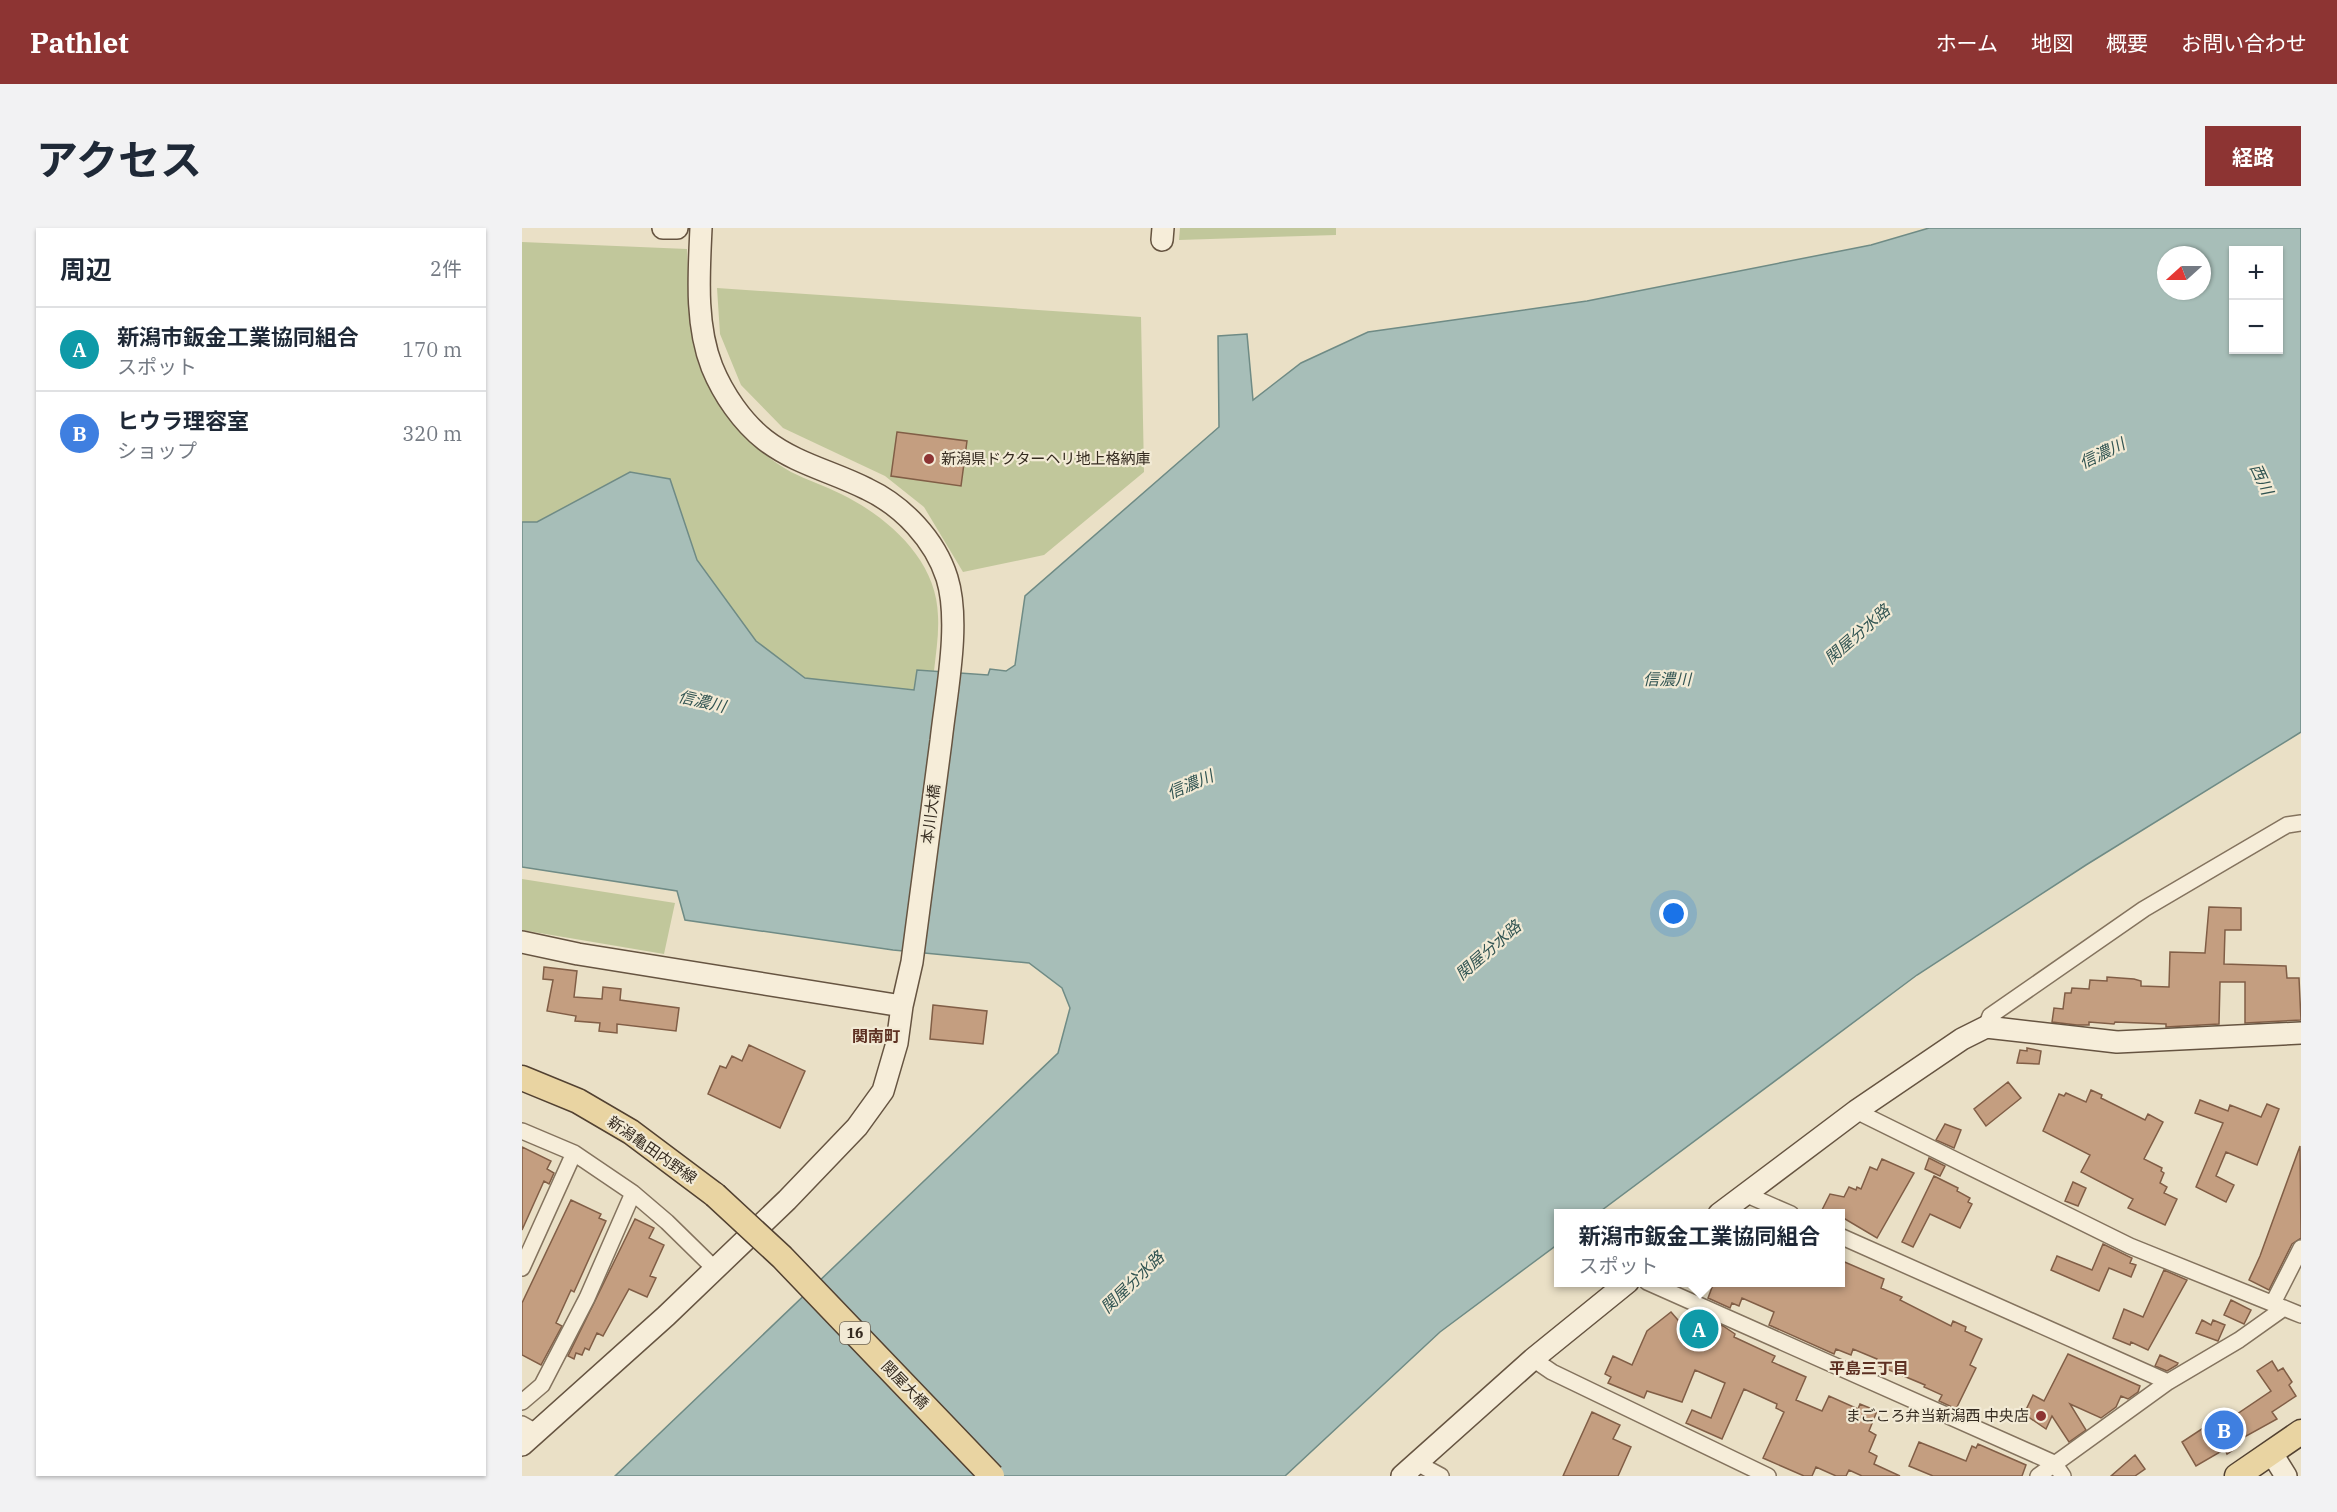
<!DOCTYPE html>
<html lang="ja">
<meta charset="utf-8">
<style>
body{margin:0;font-family:"IBM Plex Serif","Noto Sans JP",serif;background:#f2f2f3;color:#1f2937}
.controls{position:absolute;right:18px;top:18px;display:grid;overflow:hidden;border-radius:0px;box-shadow:0 2px 4px #0004}
.controls button{width:54px;height:54px;display:grid;place-items:center;padding:0;border:0;border-bottom:2px solid #e0e1e3;background:#fff;color:#1f2937;font:30px sans-serif}
.compass{position:absolute;left:1635px;top:18px;width:54px;height:54px;border-radius:50%;background:#fff;box-shadow:0 2px 4px #0004;rotate:249deg}
.you{position:absolute;left:1152px;top:686px;width:21px;height:21px;margin:-15px;border:4px solid #fff;border-radius:50%;background:#1a73e8;box-shadow:0 0 0 9px #1a73e833}
.badge{display:grid;place-items:center;width:39px;height:39px;border-radius:50%;background:#8d3433;color:#fff;font-size:20px;font-weight:700}
.pin{position:absolute;translate:-50% -50%;border:3px solid #fff;box-shadow:0 2px 6px #0006}
.popup{position:absolute;left:1032px;top:981px;width:291px;height:78px;box-sizing:border-box;display:grid;place-content:center;border-radius:0px;background:#fff;filter:drop-shadow(0 2px 4px #0005);font-size:20px;white-space:nowrap;color:#747a83}
.popup b{font-size:22px;color:#1f2937}
.popup::after{content:'';position:absolute;left:50%;top:100%;margin-left:-12px;border:12px solid transparent;border-top-color:#fff}
.list{margin:0;padding:0;list-style:none}
h2{display:flex;justify-content:space-between;align-items:center;height:78px;margin:0;padding:0 24px;font-size:26px}
h2 small{font-size:20px;font-weight:400;color:#747a83}
.list li{display:grid;grid-template-columns:39px 1fr auto;gap:18px;align-items:center;box-sizing:border-box;height:84px;padding:0 24px;border-top:2px solid #e0e1e3}
.list b{display:block;font-size:22px;white-space:nowrap}
.list p{margin:0;font-size:20px;white-space:nowrap;color:#747a83}
.list em{font-size:20px;font-style:normal;color:#747a83}
.map{position:relative;flex:none;width:1779px;height:1248px;overflow:hidden;border-radius:0px}
header{display:flex;align-items:center;gap:36px;box-sizing:border-box;height:84px;padding:0 30px;background:#8d3433;color:#fff}
header strong{font-size:28px}
nav{display:flex;gap:33px;margin-inline-start:auto;font-size:21px}
.intro{display:flex;align-items:center;justify-content:space-between;box-sizing:border-box;height:144px;padding:0 36px}
h1{margin:0;font-size:42px}
.button{padding:15px 27px;border-radius:0px;background:#8d3433;color:#fff;font-size:21px;font-weight:700}
main{display:flex;gap:36px;padding:0 36px}
aside{flex:1;background:#fff;border-radius:0px;box-shadow:0 2px 4px #0004}
.map>svg:first-child{display:block}
.green{fill:#c1c79b}
.water{fill:#a7beb8;stroke:#6f8b85;stroke-width:1.5;fill-rule:evenodd}
.building{fill:#c49e80;stroke:#815e46;stroke-width:1.5}
.lines{fill:none;stroke-linecap:round;stroke-linejoin:round}
.street-casing{stroke:#84735e;stroke-width:18}
.secondary-casing{stroke:#665441;stroke-width:24}
.primary-casing{stroke:#524131;stroke-width:27}
.street{stroke:#f6edd9;stroke-width:15}
.secondary{stroke:#f6edd9;stroke-width:21}
.primary{stroke:#e9d4a2;stroke-width:24}
.primary-bridge-casing{stroke:#524131;stroke-width:27;stroke-linecap:butt}
.primary-bridge{stroke:#e9d4a2;stroke-width:24}
.poi-dot{fill:#8d3433;stroke:#f2ead5;stroke-width:2}
.labels{text-anchor:middle;stroke-width:4.5;stroke-linejoin:round;paint-order:stroke}
.shield{fill:#f2ead5;stroke:#6e6456;stroke-width:1.5}
.shield-label{font-size:14px;font-weight:bold;fill:#352b20}
.poi-label{font-size:15px;fill:#352b20;stroke:#f2ead5;text-anchor:start}
.street-label{font-size:15px;fill:#352b20;stroke:#f2ead5}
.water-label{font-size:16px;font-style:italic;fill:#315452;stroke:#f2ead5}
.neighbourhood-label{font-size:16px;font-weight:bold;fill:#5e3123;stroke:#f2ead5}
</style>
<header>
<strong>Pathlet</strong>
<nav><a>ホーム</a><a>地図</a><a>概要</a><a>お問い合わせ</a></nav>
</header>
<div class="intro"><h1>アクセス</h1><a class="button">経路</a></div>
<main>
<aside>
<h2>周辺<small>2件</small></h2>
<ul class="list">
<li><span class="badge" style="background:#0f9aa8">A</span><div><b>新潟市鈑金工業協同組合</b><p>スポット</p></div><em>170 m</em></li>
<li><span class="badge" style="background:#3f7fe0">B</span><div><b>ヒウラ理容室</b><p>ショップ</p></div><em>320 m</em></li>
</ul>
</aside>
<div class="map">
<svg width="1779" height="1248" viewBox="0 0 1779 1248">
<rect width="100%" height="100%" fill="#eae0c6"/>
<path class="green" d="M658,0h156v7l-157,5z
M0,14l165,7c2,37 0,93 16,126 18,39 50,76 88,97 16,8 34,14 50,22 47,23 96,66 97,122 1,18 -2,37 -4,55l-16,-1 -4,20 -109,-12 -49,-37 -59,-81 -27,-81 -40,-7 -93,50h-15z
M195,60l424,29 3,155 -100,83 -81,17 -39,-65 -39,-31 -102,-48 -42,-43 -21,-51z
M0,651l153,24 -11,51 -142,-24z"/>
<path class="water" d="M1407,0h372v504l-215,133 -169,110 -319,238 -40,1v30l-118,88 -155,144h-670l443,-423 12,-45 -8,-20 -33,-25 -136,-13 -208,-30 -8,-29 -155,-24v-345h15l93,-50 40,7 27,81 59,81 49,37 109,12 3,-20 71,5 2,-6 16,2 9,-6 10,-69 194,-169 -1,-91 29,-2 6,66 48,-37 67,-31 219,-31 284,-56zM1712,22h44v100h-44zM1644,27h36v36h-36z"/>
<path class="building" d="M375,204l70,9 -6,45 -70,-10z
M1687,679l32,1v22h-16l-1,34 62,2 1,12h12l2,42 -56,3v-41h-25l-1,42 -53,3v-3l-51,-2 -1,2 -25,-2v3h-12l-25,-3 2,-14 9,1 2,-16h6l1,-5 17,1 1,-9 17,1v-4l27,2 7,2v5l28,1 1,-35 35,1z
M22,739l33,4 -3,26 28,2 1,-12 18,2 -1,11 59,8 -3,23 -59,-7v9l-18,-2 1,-8 -25,-2 1,-5 -29,-5 6,-31 -10,-1z
M411,777l54,6 -4,33 -53,-5z
M227,817l56,26 -25,57 -72,-34 12,-28 6,2 6,-12 10,5z
M1505,820l14,3 -2,13 -22,-1 3,-13 7,1z
M1486,854l13,16 -35,28 -12,-17z
M1569,862l11,5 -1,3 44,22 3,-6 15,8 -19,37 18,9 -1,3 3,2 -4,10 7,4 -3,6 13,6 -12,26 -37,-17 5,-9 -52,-27 9,-17 -47,-24 16,-37 5,2 2,-3 20,9z
M1678,872l28,11 2,-6 31,12 6,-13 12,5 -22,56 -31,-13 -10,24 18,9 -8,17 -30,-15 27,-64 -28,-10z
M1423,896l16,6 -7,18 -18,-8z
M1778,918l1,92 -9,6 -23,46 -20,-10 11,-24z
M0,919l29,14 -4,8 7,4 -5,11 -5,-3 -22,49z
M1407,930l16,8 -5,10 -15,-7z
M1360,931l32,14 -37,65 -37,-22v-2h-20l10,-20 14,3 5,-10 7,3 1,-3 4,2 9,-22 7,3z
M1412,948l24,12 -1,3 13,7 -2,4 4,2 -12,24 -30,-14 -17,33 -11,-5z
M1551,954l13,6 -8,18 -13,-5z
M49,972l30,14 -2,4 7,3 -32,71 -3,-2 -15,33 6,3 -21,39 -19,-10v-52z
M113,991l19,9 -5,10 15,7 -14,31 6,2 -9,19 -18,-8 -26,47 -6,-3 -8,17 -4,-2 -3,7 -6,-2 -2,6 -6,-3z
M1581,1016l29,14 -2,5 6,2 -5,12 -22,-9 -10,23 -48,-21 6,-14 35,14z
M1318,1032l44,19 -3,9 21,9 -2,3 51,26 2,-5 13,6 -1,4 17,8 -12,26 6,3 -20,41 -17,-8 3,-6 -18,-8 1,-2 -50,-21 2,-5 -24,-10 -2,6 -15,-6 -2,5 -65,-29 5,-13 -32,-14 -3,8 -7,-3 -2,5 -22,-10 6,-16h126z
M1642,1042l23,10 -39,70 -17,-8 -1,3 -17,-7 11,-29 19,8z
M1709,1072l20,10 -7,14 -20,-9z
M1149,1084l19,22 9,-18 24,10 12,8 -1,3 41,19 -3,6 34,15 -10,23 26,11 7,-15 29,13 2,-5 17,7 -8,20 7,4 -7,17 8,4 -3,8 26,12h-38l-13,-6 -3,6h-10l-20,-9 -4,9h-8l-41,-18 21,-46 -8,-4 1,-4 -33,-15 -22,50 -36,-16 6,-13 19,8 14,-35 -30,-13 -13,32 -35,-11 -3,7 -36,-15 3,-6 -6,-3 8,-18 19,9 15,-34z
M1680,1092l9,5 2,-5 12,5 -7,16 -22,-8z
M1546,1126l72,32 -2,6 -10,7 -7,-3 -5,11 -15,11 -31,-14 16,26 -17,12 -17,-26 -6,13 -22,-15 9,-19 11,6z
M1638,1127l18,8 -1,2 -10,6 -12,-5z
M1750,1133l6,10 5,-3 9,14 -3,3 7,11 -24,16 5,7 -40,22 2,5 -12,8 -2,-5 -29,17 -14,-24 41,-27 5,5 43,-29 -14,-20z
M1070,1184l28,13 -7,14 18,8 -13,29h-55z
M1397,1214l47,19 6,-15 4,2 2,-4 48,21 -4,11h-89l-24,-10z
M1613,1227l10,14 -10,7h-24z"/>
<g class="lines">
<g class="street-casing">
<path id="street" d="M1464,799l4,-11 154,-107 143,-84 14,-2
M1334,883l274,135 171,69
M0,903l52,22 59,40 -46,105 -45,87 -20,17
M111,965l34,29 48,47
M1223,966l46,20
M1318,1008l328,146
M0,1040l52,-115
M1125,1054l407,181 9,13
M1751,1075l28,-55
M1011,1131l19,13 216,104
M0,1196l14,8
M895,1235l24,13
M1516,1248l130,-94 71,-42 45,-32"/>
</g>
<g class="secondary-casing">
<path id="secondary" d="M141,0h14
M640,12l1,-12
M0,714l56,12 324,52
M1197,986l137,-103 106,-72 24,-12 131,15 184,-9
M0,1217l144,-129 121,-116 70,-73 26,-36 14,-48 5,-37 10,-44c10,-74 19,-148 29,-221 5,-47 20,-118 6,-163 -12,-38 -44,-72 -80,-89 -33,-17 -71,-25 -102,-49 -23,-18 -42,-46 -53,-73 -17,-43 -13,-94 -11,-139
M1749,1224l15,24
M880,1248l131,-117 95,-77"/>
</g>
<g class="primary-casing">
<path id="primary" d="M0,850l56,23 53,31 84,63
M1715,1248l64,-44"/>
</g>
<use href="#street" class="street"/>
<use href="#secondary" class="secondary"/>
<use href="#primary" class="primary"/>
<g class="primary-bridge-casing">
<path id="primary-bridge" d="M193,967l67,62 210,219"/>
</g>
<use href="#primary-bridge" class="primary-bridge"/>
</g>
<g class="poi-dot">
<circle cx="407" cy="231" r="6"/>
<circle cx="1519" cy="1188" r="6"/>
</g>
<g class="labels">
<rect class="shield" x="318" y="1094" width="30" height="22" rx="4.5"/>
<g class="shield-label">
<text x="333" y="1110">16</text>
</g>
<g class="poi-label">
<text x="419" y="236">新潟県ドクターヘリ地上格納庫</text>
<text x="1507" y="1193" text-anchor="end">まごころ弁当新潟西 中央店</text>
</g>
<g class="street-label">
<text transform="translate(409 586) rotate(-83)" y="5">本川大橋</text>
<text transform="translate(130 922) rotate(35)" y="5">新潟亀田内野線</text>
<text transform="translate(383 1157) rotate(46)" y="5">関屋大橋</text>
</g>
<g class="water-label">
<text transform="translate(1580 225) rotate(-26)" y="6">信濃川</text>
<text transform="translate(1740 251) rotate(65)" y="6">西川</text>
<text transform="translate(1335 406) rotate(-41)" y="6">関屋分水路</text>
<text x="1145" y="457">信濃川</text>
<text transform="translate(180 473) rotate(13)" y="6">信濃川</text>
<text transform="translate(668 556) rotate(-23)" y="6">信濃川</text>
<text transform="translate(966 722) rotate(-41)" y="6">関屋分水路</text>
<text transform="translate(610 1054) rotate(-44)" y="6">関屋分水路</text>
</g>
<g class="neighbourhood-label">
<text x="354" y="814">関南町</text>
<text x="1347" y="1146">平島三丁目</text>
</g>
</g>
</svg>
<div class="controls">
<button>+</button>
<button>−</button>
</div>
<svg class="compass" viewBox="-18 -18 36 36"><path d="M0-13l5 13h-10z" fill="#e53935"/><path d="M0 13l5-13h-10z" fill="#747a83"/></svg>
<div class="you"></div>
<div class="pin badge" style="left:1177px;top:1101px;background:#0f9aa8">A</div>
<div class="popup"><b>新潟市鈑金工業協同組合</b>スポット</div>
<div class="pin badge" style="left:1702px;top:1202px;background:#3f7fe0">B</div>
</div>
</main>
